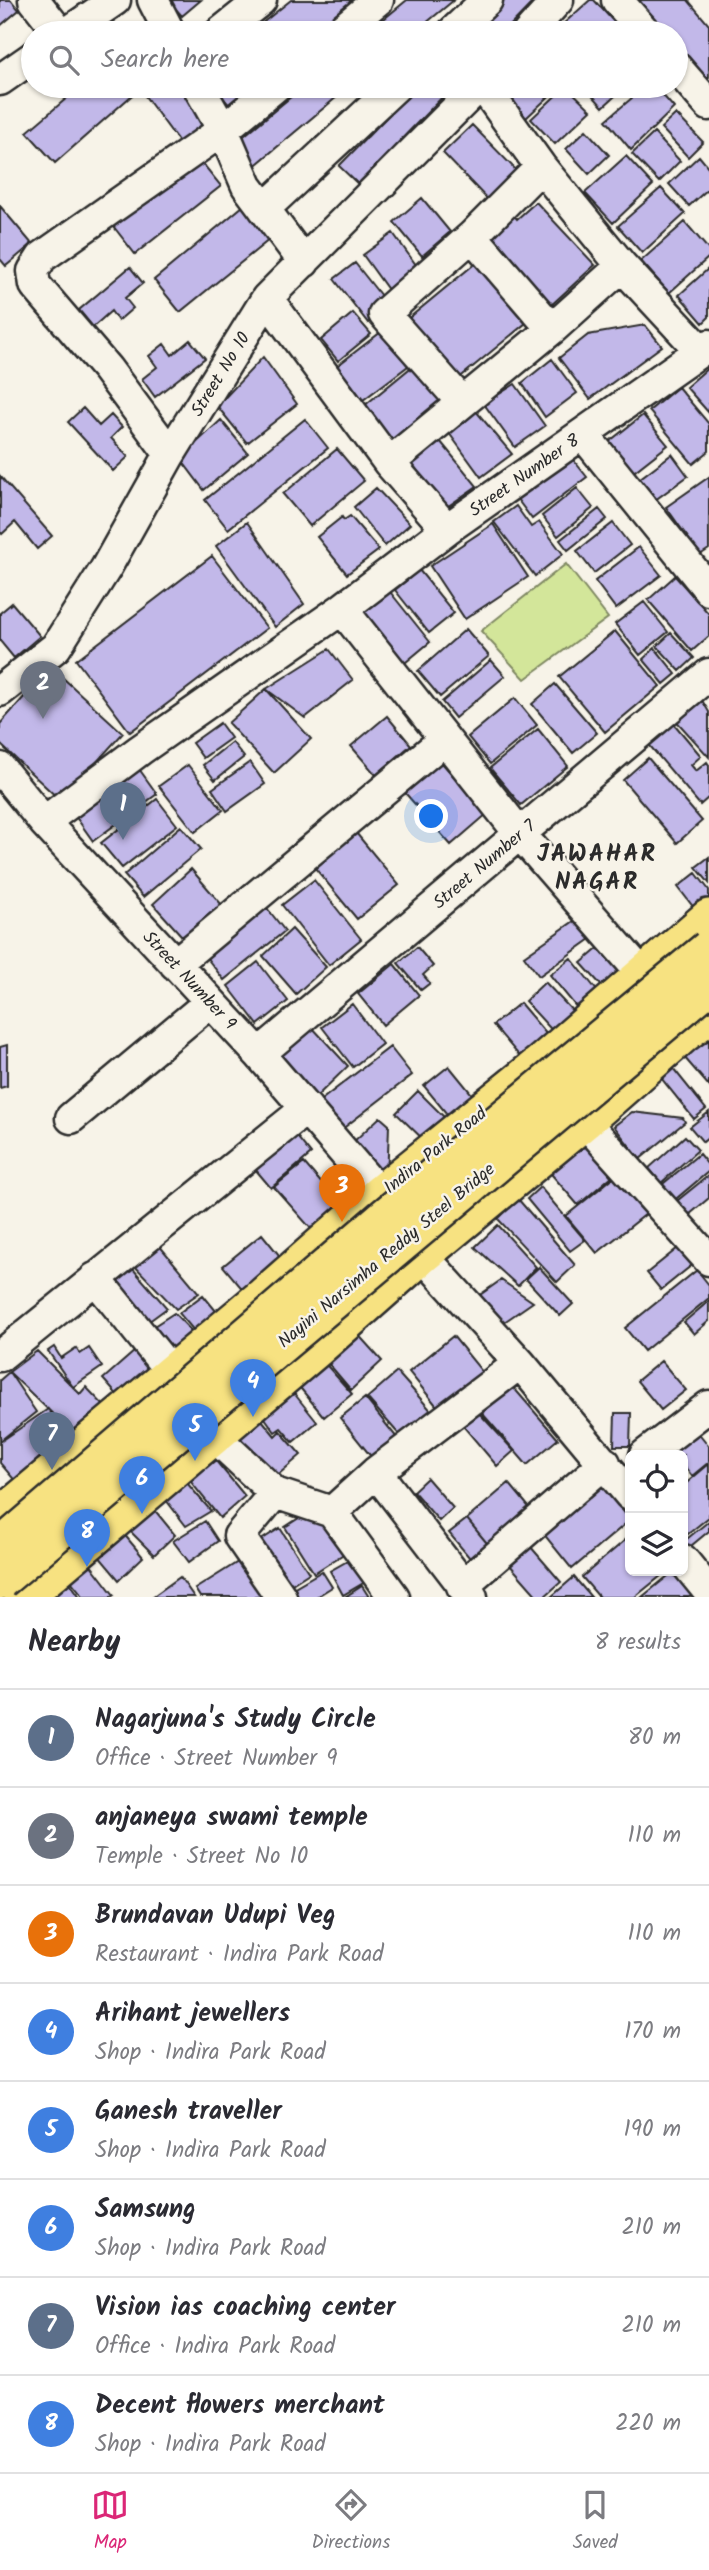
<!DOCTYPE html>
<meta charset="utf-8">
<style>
body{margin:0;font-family:Kalam,sans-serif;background:#f7f7f7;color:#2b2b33}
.controls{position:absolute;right:21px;bottom:21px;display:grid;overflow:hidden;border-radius:10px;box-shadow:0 2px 5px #0004}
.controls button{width:63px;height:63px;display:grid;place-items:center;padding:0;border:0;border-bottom:2px solid #e1e1e2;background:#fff;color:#2b2b33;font:35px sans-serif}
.you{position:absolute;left:432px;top:817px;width:24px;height:24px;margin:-18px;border:5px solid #fff;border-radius:50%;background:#1a73e8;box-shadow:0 0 0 10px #1a73e833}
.badge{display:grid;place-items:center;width:46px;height:46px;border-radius:50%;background:#db2777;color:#fff;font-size:23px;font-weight:700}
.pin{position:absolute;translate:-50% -58px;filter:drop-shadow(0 2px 4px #0008)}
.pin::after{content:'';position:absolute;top:37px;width:24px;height:21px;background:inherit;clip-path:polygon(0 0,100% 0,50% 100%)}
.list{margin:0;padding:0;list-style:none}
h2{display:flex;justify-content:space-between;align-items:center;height:91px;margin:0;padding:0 28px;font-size:30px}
h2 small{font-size:23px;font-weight:400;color:#7c7c81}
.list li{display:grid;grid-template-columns:46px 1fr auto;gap:21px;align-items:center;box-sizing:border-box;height:98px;padding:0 28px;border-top:2px solid #e1e1e2}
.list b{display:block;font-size:26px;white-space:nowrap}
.list p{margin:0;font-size:23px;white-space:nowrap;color:#7c7c81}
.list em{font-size:23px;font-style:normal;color:#7c7c81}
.icon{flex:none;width:38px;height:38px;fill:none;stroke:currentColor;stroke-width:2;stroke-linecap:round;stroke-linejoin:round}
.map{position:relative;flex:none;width:709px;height:1597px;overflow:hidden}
.search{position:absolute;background:#fff;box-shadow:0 2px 5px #0004;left:21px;right:21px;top:21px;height:77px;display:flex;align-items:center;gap:18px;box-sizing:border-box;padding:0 24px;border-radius:38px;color:#7c7c81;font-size:26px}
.sheet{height:875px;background:#fff}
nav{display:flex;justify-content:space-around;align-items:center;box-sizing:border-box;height:98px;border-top:2px solid #e1e1e2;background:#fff;font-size:19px;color:#7c7c81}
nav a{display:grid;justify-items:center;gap:4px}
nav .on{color:#db2777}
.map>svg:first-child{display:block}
.green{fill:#d3e69a;stroke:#7f8862;stroke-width:2}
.building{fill:#c2b8e9;stroke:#2b2b2b;stroke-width:2}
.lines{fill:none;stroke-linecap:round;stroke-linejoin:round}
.minor-casing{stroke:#2b2b2b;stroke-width:35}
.major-casing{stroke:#2b2b2b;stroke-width:42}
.minor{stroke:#f7f3e8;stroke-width:30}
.major{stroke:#f7e281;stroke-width:37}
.major-bridge-casing{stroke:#2b2b2b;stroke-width:42;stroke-linecap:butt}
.major-bridge{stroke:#f7e281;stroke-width:37}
.labels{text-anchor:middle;stroke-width:5;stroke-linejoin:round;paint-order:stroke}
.street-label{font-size:18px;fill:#2b2b2b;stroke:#f7f3e8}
.district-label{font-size:24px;font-weight:bold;letter-spacing:2px;fill:#2b2b2b;stroke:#f7f3e8}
</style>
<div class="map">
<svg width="709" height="1597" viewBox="0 0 709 1597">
<rect width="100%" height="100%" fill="#f7f3e8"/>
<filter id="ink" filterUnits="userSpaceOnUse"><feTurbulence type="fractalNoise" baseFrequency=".0143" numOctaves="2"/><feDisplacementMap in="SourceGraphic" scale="14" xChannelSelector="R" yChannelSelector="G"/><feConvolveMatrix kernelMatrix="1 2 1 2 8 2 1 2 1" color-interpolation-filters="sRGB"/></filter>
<g filter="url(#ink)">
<path class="green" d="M566,564l42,54 -83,61 -44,-48z"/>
<path class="building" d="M0,0h11l8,10 -19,16z
M168,0h33l-19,16z
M291,0h71l-41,33h-71z
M407,0h47l-40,33h-47z
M499,0h36l-32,33h-36z
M590,0h4l30,33h-71z
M636,0h52l21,25v52l-5,4 -28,-33v-15h-12z
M81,86h56l2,3 -84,74 -28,-31z
M159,86h26l28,37 -31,23 -37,-50z
M213,86h44l-26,21z
M304,86h46l-98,82 -19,-23z
M417,86h36l-95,98 -19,-18z
M501,86h59l-35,33 -28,-29z
M566,86l25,24 -36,34 -24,-25z
M584,86h42l-23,21z
M646,86h9l19,22 -43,42 -25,-30z
M676,114l27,28 -15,15 -27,-29z
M472,125l49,50 -29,29 -49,-51z
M586,130l23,25 -20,19 -23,-25z
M654,133l26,28 -21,21 -27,-28z
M195,154l26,32 -86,68 -25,-32z
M626,156l27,29 -40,38 -28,-30z
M699,156l10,12v20l-20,18 -20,-22z
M661,188l24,26 -43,39 -24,-27z
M422,198l28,34 -28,24 -28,-34z
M536,202l59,63 -46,42 -69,-74 27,-26 10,12z
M0,206l32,38 -26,22 -6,-7z
M243,206l27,33 -90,73 -26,-32z
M685,222l24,28v7l-40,36 -28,-32z
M393,233l26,36 -30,22 -26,-36z
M483,257l49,61 -80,66 -49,-61z
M355,263l34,43 -21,17 -34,-44z
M130,267l13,16 -18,15 8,10 -15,13 -7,-10 -18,16 -14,-17z
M709,268v49l-6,6 -24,-28z
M353,313l18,21 -33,27 -17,-21z
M645,325l17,21 -72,53 -31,-41 29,-23z
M381,332l27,34 -45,34 -26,-34z
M190,340l15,18 -50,39 -13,-18 15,-12 -8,-11 15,-12 8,11z
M263,357l34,47 -50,39 -30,-37z
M552,359l25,34 -32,24 -23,-34z
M414,365l30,36 -51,42 -29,-37z
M709,367v46l-23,-26z
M515,384l30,42 -30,21 -31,-43z
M678,387l31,37v27l-16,13 -44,-53z
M83,408l16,18 12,-11 11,12 -11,11 17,19 -15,14 -45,-49z
M476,411l36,43 -31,23 -32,-44z
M643,415l25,30 -37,29 -25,-30z
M305,419l23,29 -100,81 -23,-29z
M221,420l27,33 -44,37 -24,-32z
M436,436l41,50 -33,23 -36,-52z
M337,449l27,32 -54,45 -27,-32z
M672,454l16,22 -33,24 -16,-21z
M571,457l16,20 -55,42 -15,-20z
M0,476l52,60 -15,13 -22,-27 -13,12 -2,-2z
M709,477v72l-9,6 -34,-48z
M376,488l34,36 -25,22 -31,-39z
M577,488l16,20 -35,28 -16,-20z
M516,506l15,21 8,-5 24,32 -28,22 -41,-54z
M599,509l8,10 -39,31 -8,-10z
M350,516l29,34 -32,24 -30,-37 25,-20 2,3z
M247,522l57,82 -29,23 -59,-81z
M613,523l17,22 -36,28 -17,-22z
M493,524l35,53 -63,42 -35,-53z
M639,547l22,28 -45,34 -21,-28z
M212,556l55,72 -137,104 -54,-72z
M419,570l35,43 -25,20 -34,-43z
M675,576l34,38v22l-17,15 -44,-51z
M383,583l47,59 -30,25 -48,-58z
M644,602l24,30 -28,23 -25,-31z
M12,603l28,33 -26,22 -14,-17v-28z
M466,629l23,27 -49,41 -22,-26z
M615,631l45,55 -55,46 -46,-55z
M671,633l23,25 -14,13 -23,-25z
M655,648l21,26 -12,10 -21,-25z
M329,649l24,31 -48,38 -39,-29z
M491,660l14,16 -50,42 -13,-16z
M51,667l72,66 -62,68 -61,-57v-20z
M555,684l42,49 -24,20 -41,-49z
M266,689l45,50 -37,34 -46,-50z
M697,692l12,20v45l-38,-42z
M515,698l22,27 -47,39 -22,-27z
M387,716l24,29 -35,30 -25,-29z
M670,719l31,37 -10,9 5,6 11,-9 2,3v32l-9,8 -55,-65z
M220,723l11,15 -28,20 -11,-15z
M538,729l30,37 -47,39 -31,-37z
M232,742l12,15 -29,23 -12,-15z
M435,755l52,59 -36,31 -52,-59z
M648,758l54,63 -25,22 -54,-63z
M250,762l15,22 -38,27 -15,-22z
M188,765l35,45 -28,22 -36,-46z
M137,766l20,28 -64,47 -20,-28z
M157,799l20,26 -55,43 -21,-25z
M181,826l20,23 -58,48 -19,-22z
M352,828l47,57 -42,34 -47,-57z
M709,857v26l-13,-16z
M191,869l37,43 -38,33 -37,-41z
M696,873l13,17v21l-8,6 -23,-30z
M314,880l47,59 -32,26 -47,-60z
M267,908l18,23 -61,49 -18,-23z
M577,919l14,20 -52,37 -15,-20z
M292,929l34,38 -30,27 -33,-38z
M601,946l30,33 -19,18 -31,-34z
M417,947l16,19 -10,9 7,8 -9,7 -23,-27z
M571,958l35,44 -20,17 -36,-44z
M258,962l30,39 -30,24 -30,-39z
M394,964l25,31 -36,30 -25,-31z
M545,982l36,38 -21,19 -35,-38z
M520,1003l34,40 -26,23 -35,-41z
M352,1004l30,40 -29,23 -31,-40z
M311,1026l37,40 -34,33 -38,-41z
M709,1035v51l-25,-29z
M7,1045v41l-7,2v-41z
M390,1047l22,28 -75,58 -21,-29z
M449,1066l31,38 -25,20 -31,-38z
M673,1068l33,41 -12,10 -33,-41z
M418,1091l33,33 -21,22 -34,-33z
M632,1112l51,6 2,4 -45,37 -26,-33z
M709,1112v25l-6,5 -13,-15z
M380,1117l9,8 -2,58 -35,-40z
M290,1128l21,26 -40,34 -21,-25z
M685,1136l13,14 -37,33 -12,-15z
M580,1139l32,37 -34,29 -32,-37z
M699,1154l10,12v5l-38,32 -13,-15z
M304,1163l47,54 -30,23 -47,-53z
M709,1175v23l-26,22 -11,-15z
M614,1177l32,37 -49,39 -31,-37z
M540,1187l45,53 -15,11 -43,-52z
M518,1199l57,66 -18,17 -59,-63z
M498,1225l38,42 -18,19 -43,-39z
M262,1234l26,32 -38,32 -27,-32z
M153,1238l46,55 -23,16 -46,-48z
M683,1244l14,17 -36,29 -14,-17z
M539,1267l34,37 -13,12 -34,-37z
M133,1269l34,39 -19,14 -33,-39z
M697,1270l12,15v13l-65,53 -19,-23z
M501,1280l32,22 -39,27 -24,-27z
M203,1295l22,27 -24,17 -22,-26z
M709,1301v20l-15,13 -10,-12z
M174,1313l27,28 -20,17 -27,-32z
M354,1330l28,31 -31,29 -28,-33z
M453,1336l31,38 -44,36 -31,-38z
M54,1347l7,11 15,-10 4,6 9,-6 13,19 -29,20 -25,-36z
M37,1351l43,43 6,-7 27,28 -29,29 -75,-72z
M135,1351l24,28 -32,27 -24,-27z
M322,1360l30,34 -28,23 -27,-33z
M661,1361l25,29 -25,20 -24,-29z
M9,1372l27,40 -36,29v-61z
M397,1372l37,42 -30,26 -37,-42z
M289,1387l28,35 -24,20 -12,-14 -6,4 -15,-21z
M513,1387l45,52 -31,26 -45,-52z
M365,1398l37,46 -25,20 -37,-46z
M48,1409l29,38 -55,42 -22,-26v-21z
M479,1413l35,38 -17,15 -34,-40z
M615,1413h16l-1,33h-16z
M262,1420l13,16 5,-5 21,24 -29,25 -35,-39z
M693,1426l16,20v16l-17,14 -9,-11v-10h-8l-7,-8z
M211,1455l34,41 -25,22 -34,-42z
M709,1464v53l-26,21v-52z
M427,1478l26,30 -14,13 -26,-30z
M597,1478l33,42 -58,49 -34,-42z
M187,1483l24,28 -25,15 -20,-26z
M509,1483l24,29 -42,36 -24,-29z
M316,1507l29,46 -31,20 -29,-46z
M153,1508l22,27 -21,20 -25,-25z
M467,1519l24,29 -17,15 -25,-30z
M205,1521l13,20 -29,21 -16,-21z
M709,1521v10l-23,19 -3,-8z
M118,1527l25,30 -24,23 -27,-32z
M280,1528l29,45 -25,16 -29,-45z
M630,1536v35h37l-32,26h-36l-17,-20z
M530,1546l31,36 -17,15h-6l-29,-33z
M246,1557l25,40h-71l-5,-8z
M351,1559l14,23 -22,13 -13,-24z
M87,1560l27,35 -3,2h-27l-16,-20z
M322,1571l10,16 -16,10h-25l-3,-6z
M673,1572l21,25h-52z
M180,1577l14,20h-42z
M574,1577l17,20h-40z
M68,1580l12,17h-27l-3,-5z
M362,1586l7,11h-24z"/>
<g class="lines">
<g class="minor-casing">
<path id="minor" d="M34,0l26,33
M153,0l17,33
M617,0l29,33
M67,33l48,-33
M220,33l41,-33
M338,33l40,-33
M452,33l35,-33
M528,33l30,-33
M676,67l33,38
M0,80l33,-23
M198,86l25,44 24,56 57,76
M483,86l58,81 81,99 79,85
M264,209l132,-123
M472,236l80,93
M267,298l122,165
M462,402l-78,-88 88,-78 69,-69
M583,434l126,156
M170,454l-63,-85 -72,-84 -2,-14 9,-14 181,-127 53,-44
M447,529l-58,-66 163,-134 70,-63
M342,609l178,225 124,142
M0,691l56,-44 50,-79 64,-114 97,-156 212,-212
M0,768l44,54 215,232 121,140
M44,822l96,-72 202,-141 105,-80 262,-184
M175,964l270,-225
M259,1054l450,-380
M71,1118l139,-116
M584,1121l125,139
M422,1255l98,108 110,132
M95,1278l76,94
M0,1356l307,-248
M214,1436l61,57 -36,43 42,61
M645,1455l64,-49
M376,1472l96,125
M275,1493l57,19 62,85
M332,1512l44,-40 144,-109
M683,1560l26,32
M462,1586l143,-123"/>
</g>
<g class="major-casing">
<path id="major" d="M0,1517l264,-221 116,-102 163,-132 166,-144
M23,1597l293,-248 106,-94 162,-134 98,-86 27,-20"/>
</g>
<use href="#minor" class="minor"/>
<use href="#major" class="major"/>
<g class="major-bridge-casing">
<path id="major-bridge" d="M0,1548l384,-330 325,-269
M0,1580l709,-595"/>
</g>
<use href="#major-bridge" class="major-bridge"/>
</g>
</g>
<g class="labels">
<g class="street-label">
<text transform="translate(220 374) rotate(-58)" y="6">Street No 10</text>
<text transform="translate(524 475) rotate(-35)" y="6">Street Number 8</text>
<text transform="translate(484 864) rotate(-40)" y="6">Street Number 7</text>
<text transform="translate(190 980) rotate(47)" y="6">Street Number 9</text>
<text transform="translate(435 1150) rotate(-39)" y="6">Indira Park Road</text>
<text transform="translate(386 1255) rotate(-40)" y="6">Nayini Narsimha Reddy Steel Bridge</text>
</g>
<g class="district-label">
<text x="597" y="861">JAWAHAR<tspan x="597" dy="28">NAGAR</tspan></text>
</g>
</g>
</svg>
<div class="controls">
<button><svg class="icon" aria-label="locate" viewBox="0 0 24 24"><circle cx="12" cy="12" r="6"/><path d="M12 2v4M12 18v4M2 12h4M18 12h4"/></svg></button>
<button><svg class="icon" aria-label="layers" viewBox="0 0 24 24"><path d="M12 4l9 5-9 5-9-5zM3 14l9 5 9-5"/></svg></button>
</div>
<div class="you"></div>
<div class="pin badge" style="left:123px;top:840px;background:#5c6f8a">1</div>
<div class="pin badge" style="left:43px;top:719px;background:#6b7280">2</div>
<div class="pin badge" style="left:342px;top:1222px;background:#e8710a">3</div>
<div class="pin badge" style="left:253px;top:1417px;background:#3f7fe0">4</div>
<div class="pin badge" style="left:195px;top:1461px;background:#3f7fe0">5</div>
<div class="pin badge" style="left:142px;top:1514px;background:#3f7fe0">6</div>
<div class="pin badge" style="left:52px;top:1470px;background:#5c6f8a">7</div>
<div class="pin badge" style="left:87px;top:1567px;background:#3f7fe0">8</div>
<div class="search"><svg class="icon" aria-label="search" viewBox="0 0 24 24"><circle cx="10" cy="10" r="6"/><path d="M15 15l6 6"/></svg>Search here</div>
</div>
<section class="sheet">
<h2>Nearby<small>8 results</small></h2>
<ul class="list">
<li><span class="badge" style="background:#5c6f8a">1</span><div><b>Nagarjuna's Study Circle</b><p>Office · Street Number 9</p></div><em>80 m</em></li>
<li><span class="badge" style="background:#6b7280">2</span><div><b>anjaneya swami temple</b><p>Temple · Street No 10</p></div><em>110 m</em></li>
<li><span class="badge" style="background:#e8710a">3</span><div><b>Brundavan Udupi Veg</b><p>Restaurant · Indira Park Road</p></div><em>110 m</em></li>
<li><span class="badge" style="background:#3f7fe0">4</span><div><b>Arihant jewellers</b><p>Shop · Indira Park Road</p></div><em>170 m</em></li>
<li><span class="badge" style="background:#3f7fe0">5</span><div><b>Ganesh traveller</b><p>Shop · Indira Park Road</p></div><em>190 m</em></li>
<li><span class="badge" style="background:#3f7fe0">6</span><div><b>Samsung</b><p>Shop · Indira Park Road</p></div><em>210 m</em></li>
<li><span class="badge" style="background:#5c6f8a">7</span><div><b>Vision ias coaching center</b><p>Office · Indira Park Road</p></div><em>210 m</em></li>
<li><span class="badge" style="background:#3f7fe0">8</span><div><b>Decent flowers merchant</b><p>Shop · Indira Park Road</p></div><em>220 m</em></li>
</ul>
</section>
<nav>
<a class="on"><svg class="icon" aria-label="map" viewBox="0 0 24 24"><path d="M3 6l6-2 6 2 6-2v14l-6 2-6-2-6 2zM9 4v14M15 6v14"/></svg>Map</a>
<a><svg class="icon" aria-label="directions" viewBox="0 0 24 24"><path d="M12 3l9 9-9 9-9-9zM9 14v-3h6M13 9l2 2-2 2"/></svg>Directions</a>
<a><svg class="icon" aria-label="saved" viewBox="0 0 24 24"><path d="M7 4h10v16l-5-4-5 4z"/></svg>Saved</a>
</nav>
